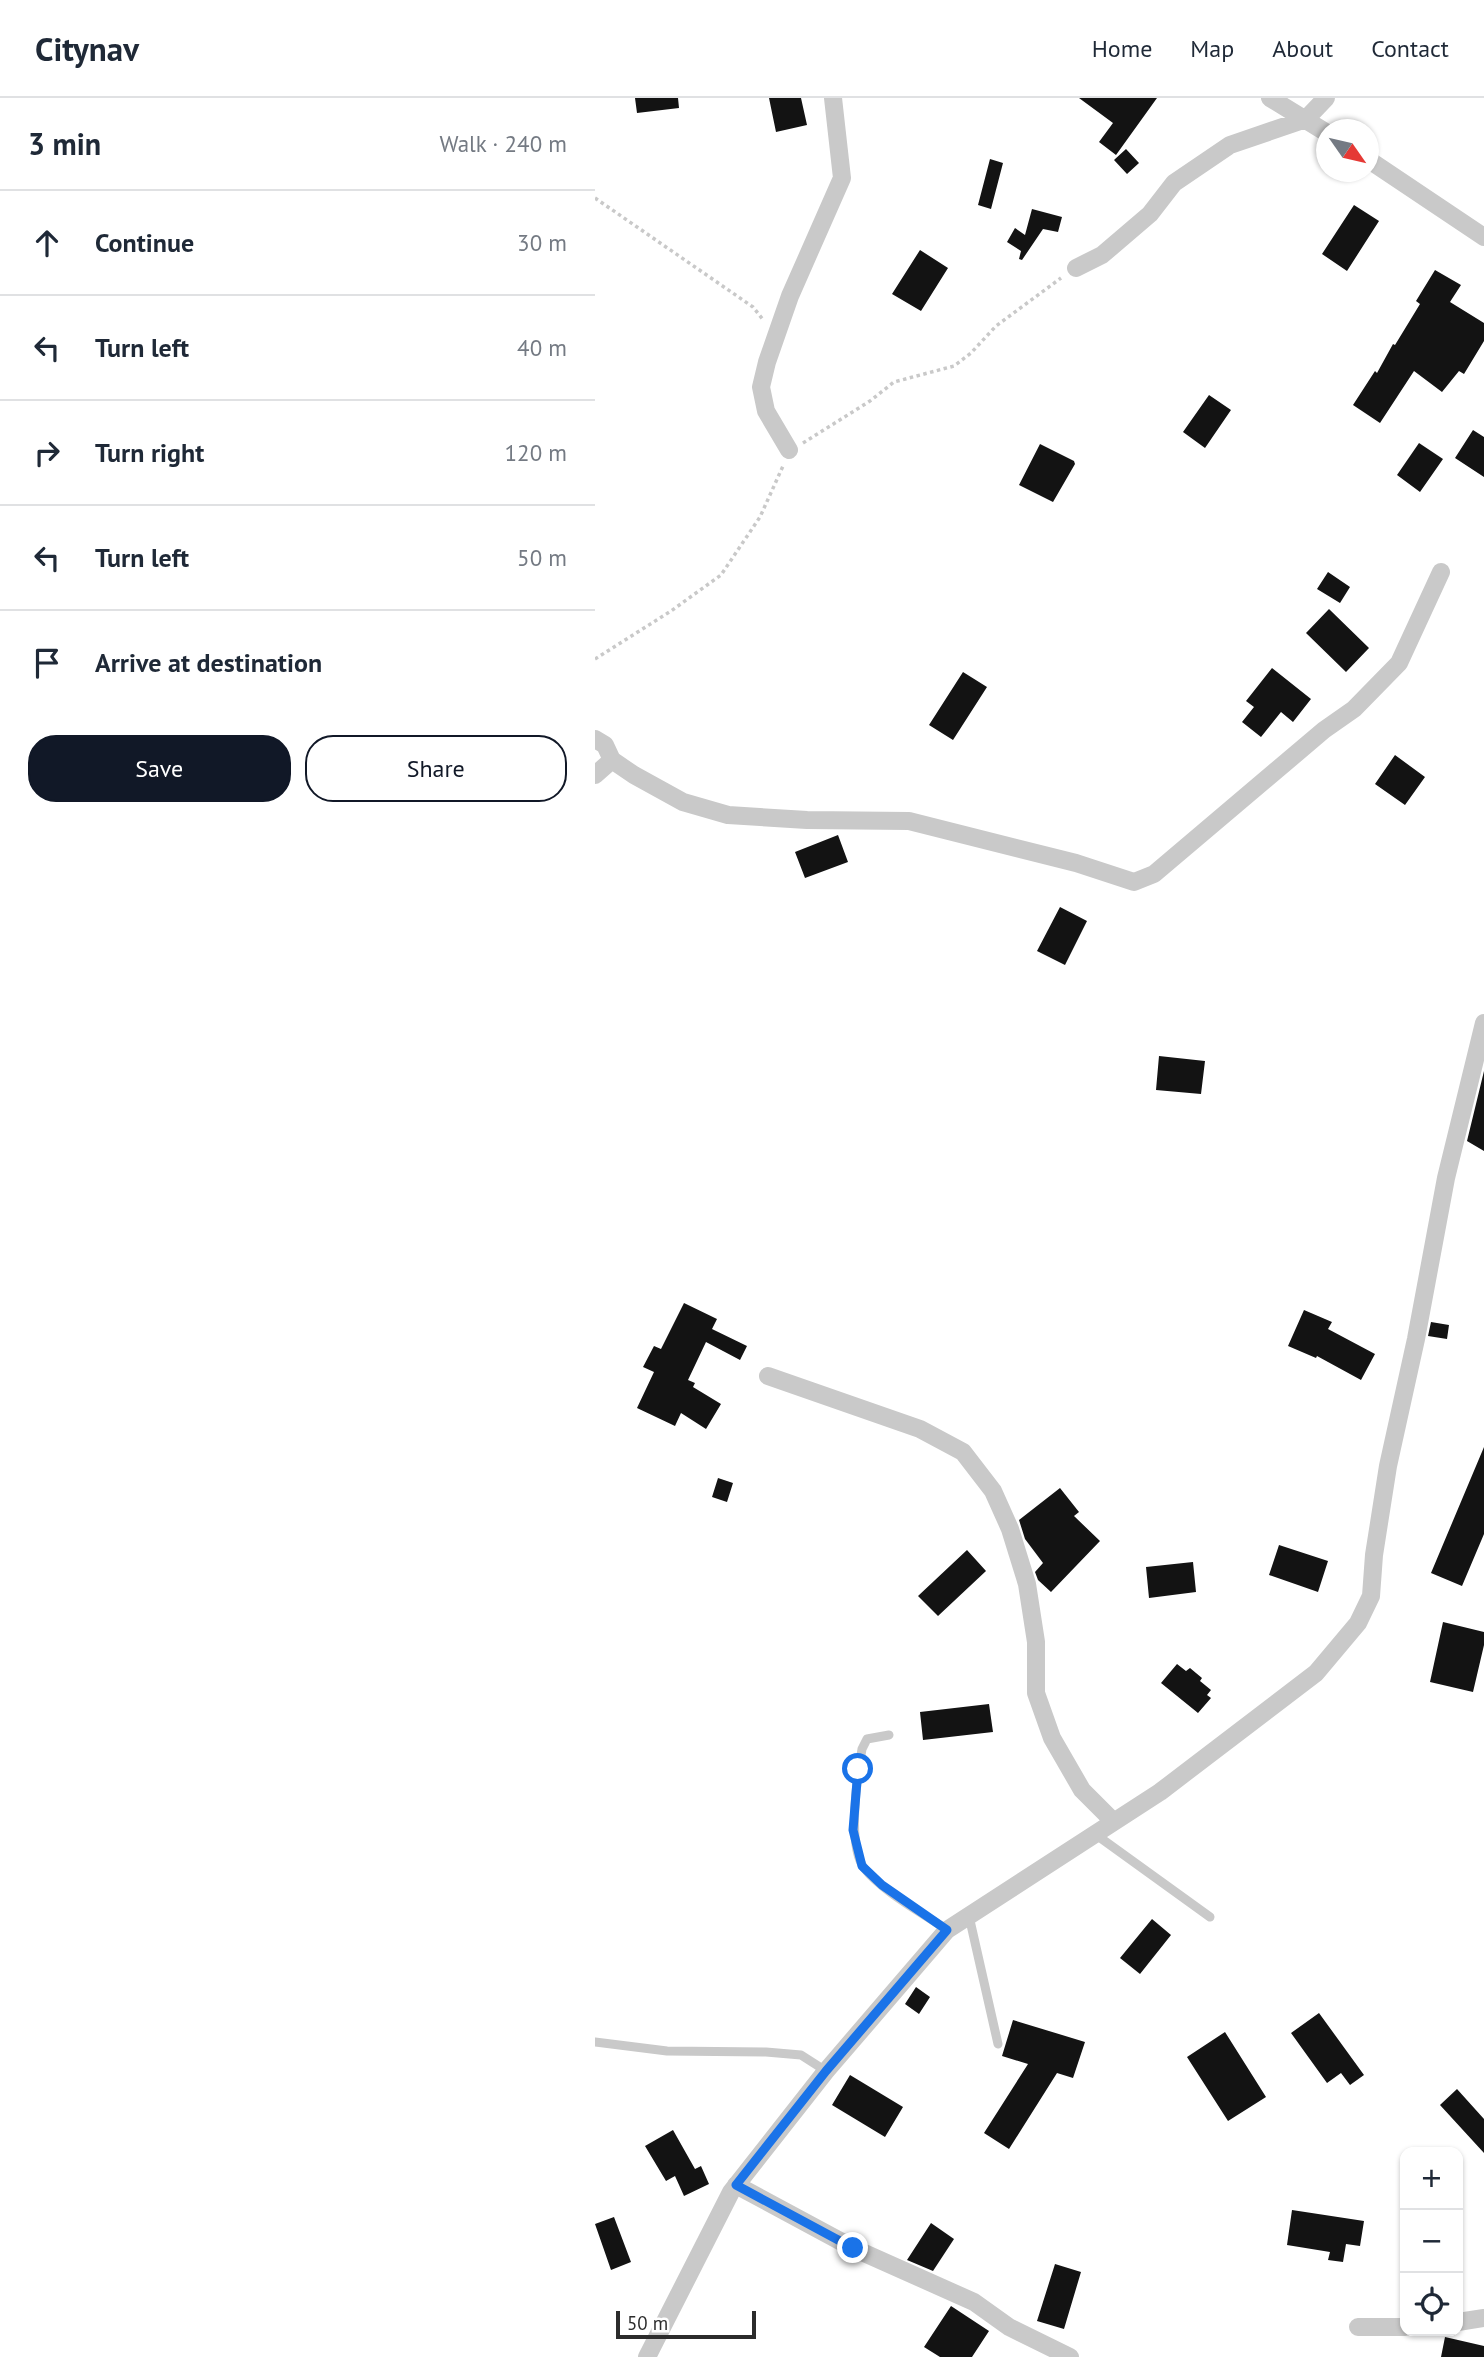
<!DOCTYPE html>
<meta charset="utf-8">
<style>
body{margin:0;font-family:"PT Sans",sans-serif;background:#f6f6f7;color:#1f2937}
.controls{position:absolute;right:21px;bottom:21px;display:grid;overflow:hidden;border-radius:14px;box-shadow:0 2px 5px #0004}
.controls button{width:63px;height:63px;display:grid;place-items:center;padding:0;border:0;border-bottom:2px solid #e0e1e3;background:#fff;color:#1f2937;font:35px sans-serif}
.compass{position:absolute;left:721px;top:21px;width:63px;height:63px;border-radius:50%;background:#fff;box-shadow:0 2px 5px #0004;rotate:124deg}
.scale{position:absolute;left:21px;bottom:18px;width:140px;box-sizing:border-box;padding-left:7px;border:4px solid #2c2c2c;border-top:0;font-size:19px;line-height:24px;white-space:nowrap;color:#2c2c2c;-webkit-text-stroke:5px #fff;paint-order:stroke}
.stop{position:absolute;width:21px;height:21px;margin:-16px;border:5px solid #1a73e8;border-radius:50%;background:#fff}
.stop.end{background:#1a73e8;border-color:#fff;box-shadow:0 2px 7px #0008}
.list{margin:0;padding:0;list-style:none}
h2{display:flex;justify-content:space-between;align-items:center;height:91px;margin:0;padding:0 28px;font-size:30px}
h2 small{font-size:23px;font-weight:400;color:#747a83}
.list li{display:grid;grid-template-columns:46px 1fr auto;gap:21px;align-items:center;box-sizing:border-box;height:105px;padding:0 28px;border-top:2px solid #e0e1e3}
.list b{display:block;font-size:26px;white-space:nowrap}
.list em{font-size:23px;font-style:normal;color:#747a83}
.actions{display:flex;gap:14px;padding:21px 28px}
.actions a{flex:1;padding:16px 0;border:2px solid #111827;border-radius:28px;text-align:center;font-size:24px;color:#111827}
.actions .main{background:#111827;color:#fff}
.icon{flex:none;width:38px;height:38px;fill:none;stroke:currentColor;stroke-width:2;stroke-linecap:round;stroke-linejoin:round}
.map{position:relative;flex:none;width:889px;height:2259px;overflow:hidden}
header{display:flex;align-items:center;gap:42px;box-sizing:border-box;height:98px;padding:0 35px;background:#fff;border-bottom:2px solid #e0e1e3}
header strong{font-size:33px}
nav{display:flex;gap:38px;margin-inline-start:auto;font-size:24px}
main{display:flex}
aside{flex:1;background:#fff}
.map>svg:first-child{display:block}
.building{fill:#131313}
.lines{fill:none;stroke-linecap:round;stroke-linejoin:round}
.path{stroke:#c9c9c9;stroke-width:3.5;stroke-dasharray:3.5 3.5;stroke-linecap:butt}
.service{stroke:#c9c9c9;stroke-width:9}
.minor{stroke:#c9c9c9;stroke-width:18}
.route{stroke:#1a73e8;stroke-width:9}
</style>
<header>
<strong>Citynav</strong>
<nav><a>Home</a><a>Map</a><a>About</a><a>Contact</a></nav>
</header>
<main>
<aside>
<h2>3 min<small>Walk · 240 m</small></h2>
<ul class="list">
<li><svg class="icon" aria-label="ahead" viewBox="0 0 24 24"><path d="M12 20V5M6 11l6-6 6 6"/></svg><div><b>Continue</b></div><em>30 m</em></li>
<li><svg class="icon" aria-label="left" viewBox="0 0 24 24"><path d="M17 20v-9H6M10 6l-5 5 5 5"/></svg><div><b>Turn left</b></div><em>40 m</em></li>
<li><svg class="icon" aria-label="right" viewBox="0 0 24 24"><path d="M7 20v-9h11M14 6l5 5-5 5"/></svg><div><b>Turn right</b></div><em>120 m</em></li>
<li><svg class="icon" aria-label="left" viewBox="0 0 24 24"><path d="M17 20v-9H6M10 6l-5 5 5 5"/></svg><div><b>Turn left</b></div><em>50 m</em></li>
<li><svg class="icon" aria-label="arrive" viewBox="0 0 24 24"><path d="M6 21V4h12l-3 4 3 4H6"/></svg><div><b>Arrive at destination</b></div></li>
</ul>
<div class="actions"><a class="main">Save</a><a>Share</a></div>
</aside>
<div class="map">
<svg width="889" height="2259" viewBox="0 0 889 2259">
<rect width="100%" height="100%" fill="#fff"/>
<path class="building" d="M40,0h43l1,10 -42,5z
M174,0h32l6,27 -31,7z
M484,0h78l-41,57 -17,-13 14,-19z
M531,51l13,14 -12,11 -13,-14z
M395,61l13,4 -12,46 -13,-4z
M759,107l25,16 -32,50 -25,-17z
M437,111l30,8 -4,15 -15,-3 -21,31 -3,-1 2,-8 -14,-9 8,-14 10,7z
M325,152l28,18 -27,43 -29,-17z
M840,172l26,15 -11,17 34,21v18l-20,33 -5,-3 -17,21 -28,-21 -34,52 -27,-18 22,-34 2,2 16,-29 2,1 25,-41 -4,-3z
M614,297l22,15 -26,38 -22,-16z
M878,332l11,7v40l-29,-19z
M824,345l24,16 -23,33 -23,-17z
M445,346l34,17 1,3 -22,38 -34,-17z
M733,474l22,15 -10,16 -23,-14z
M734,511l40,39 -23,24 -40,-39z
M677,570l39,31 -18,23 -12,-10 -20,25 -19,-15 12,-15 -8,-6z
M368,574l24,15 -34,53 -24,-15z
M800,657l30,22 -20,28 -30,-21z
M243,737l10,27 -43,16 -10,-26z
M465,809l27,14 -22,44 -28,-14z
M564,958l46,5 -4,33 -45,-4z
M889,973v80l-17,-10z
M89,1205l33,16 -5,10 35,17 -7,14 -34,-18 -18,38 7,3 -2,4 28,17 -15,25 -25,-16 -6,13 -38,-18 17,-36 -11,-5 11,-21 7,3z
M709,1212l28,12 -4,7 47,25 -14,26 -44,-24 -1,2 -28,-12z
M836,1224l18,3 -2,14 -19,-3z
M889,1349v87l-22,52 -31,-13z
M123,1380l15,5 -6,19 -15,-5z
M465,1390l19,24 -5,4 26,25 -49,51 -13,-12 -3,-8 8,-9 -18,-24 -6,-19z
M684,1447l49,16 -10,31 -49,-17z
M372,1452l19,21 -48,45 -20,-20z
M598,1464l3,30 -47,6 -3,-31z
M848,1524l41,10v13l-11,47 -43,-10z
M582,1566l9,7 4,-3 12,10 -2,3 11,9 -4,5 4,3 -13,15 -37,-30z
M394,1606l4,28 -70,8 -3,-28z
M557,1821l19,16 -31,39 -20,-16z
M321,1889l14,10 -11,17 -14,-10z
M724,1915l45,62 -14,10 -9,-12 -14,10 -36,-50z
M418,1922l72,22 -12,36 -16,-5 -48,76 -25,-16 44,-69 -26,-8z
M630,1934l41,65 -38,24 -41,-64z
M255,1977l53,32 -18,30 -53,-32z
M862,1991l27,30v34l-44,-48z
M78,2032l22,39 6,-3 8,18 -25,12 -9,-20 -9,5 -21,-35z
M697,2112l72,11 -4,25 -14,-2 -3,18 -15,-2 2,-8 -43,-7z
M19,2119l17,45 -20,8 -16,-46z
M336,2125l23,16 -21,32 -26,-11z
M460,2166l26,8 -17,57 -27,-8z
M356,2208l38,25 -17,26h-32l-16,-10z
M850,2239l39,9v11h-43z"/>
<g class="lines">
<path class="path" d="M0,100l158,109 11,14
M208,345l67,-42 24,-19 60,-16 17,-13 25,-27 65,-48
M0,561l76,-48 50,-36 39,-58 23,-51"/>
<path class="service" d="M294,1637l-22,4 -5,10c-5,28 -15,96 2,119 19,24 57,44 83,62
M500,1736l115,83
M374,1818l29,128
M0,1944l72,9 99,1 35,3 25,16"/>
<path class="minor" d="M675,0l57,35
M774,62l115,77
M481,170l26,-13 48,-41 24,-31 56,-38 76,-26 20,-21
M194,352l-23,-39 -5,-24 6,-25 23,-66 52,-118 -9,-80
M0,641l10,6 7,15 22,15 49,27 45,13 79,5 102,1 167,42 58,19 20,-8 170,-144 30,-21 45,-46 42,-91
M0,677l17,-15
M173,1278l152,53 43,23 30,39 17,38 17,55 9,58v51l16,45 30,52 31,31
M141,2087l117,63 121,54 35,25 61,30
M863,2224l26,-4
M763,2229h47
M52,2259l84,-165 95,-121 121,-141 213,-138 156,-119 42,-50 13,-27 3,-41 14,-89 28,-127 30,-161 38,-155"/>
</g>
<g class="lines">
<path class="route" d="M258,2150l-117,-63 90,-114 121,-141 -65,-45 -20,-19 -9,-36 5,-61"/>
</g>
</svg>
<div class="controls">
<button>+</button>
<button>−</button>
<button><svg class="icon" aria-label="locate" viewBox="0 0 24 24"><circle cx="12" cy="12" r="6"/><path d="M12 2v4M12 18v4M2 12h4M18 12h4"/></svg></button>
</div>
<svg class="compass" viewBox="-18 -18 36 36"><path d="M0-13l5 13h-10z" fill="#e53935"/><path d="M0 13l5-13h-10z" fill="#747a83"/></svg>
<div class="scale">50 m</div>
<div class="stop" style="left:263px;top:1671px"></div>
<div class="stop end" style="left:258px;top:2150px"></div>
</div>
</main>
